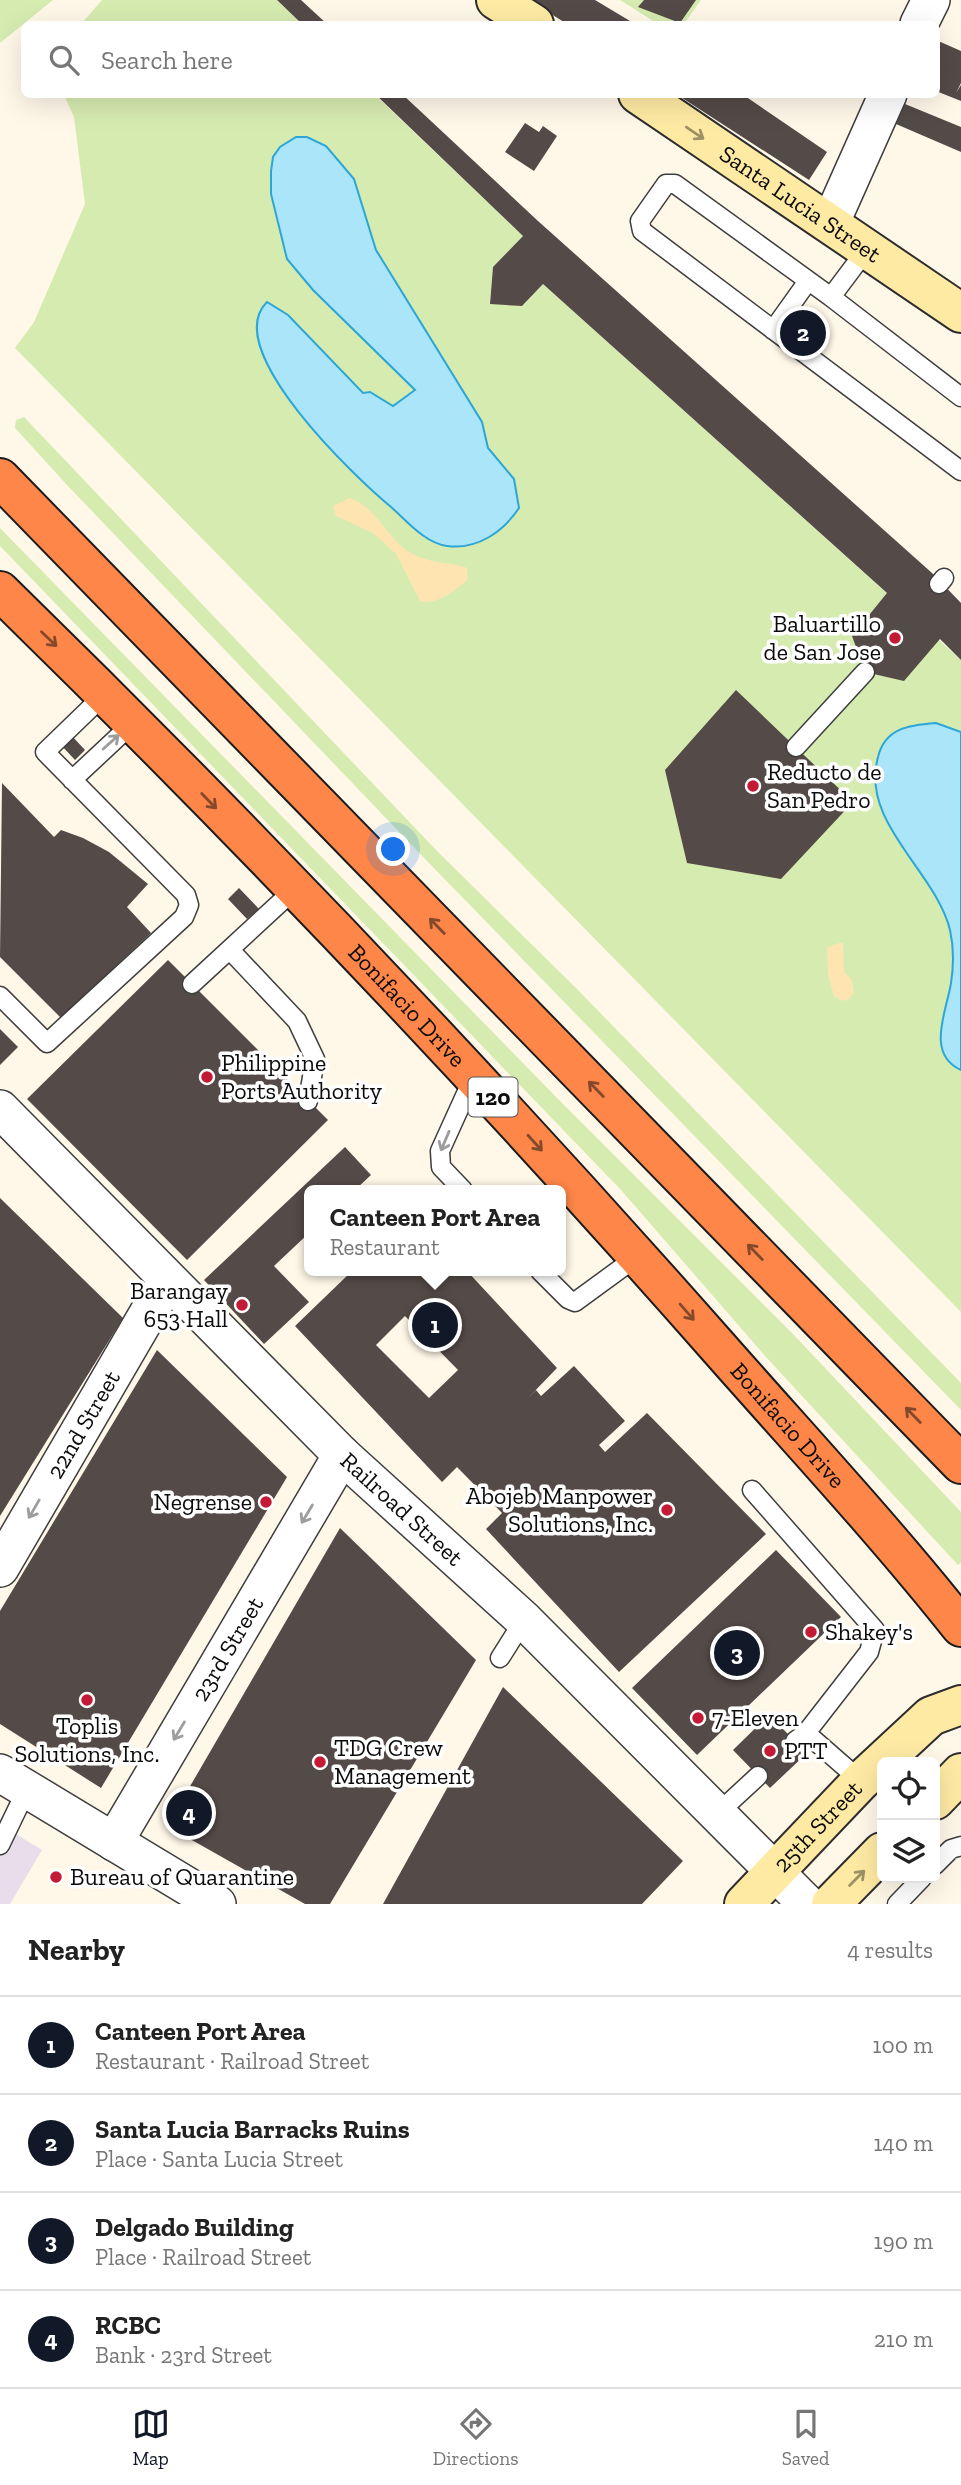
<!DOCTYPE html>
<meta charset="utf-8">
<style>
body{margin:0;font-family:"Zilla Slab",serif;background:#f2f2f2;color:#222}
.controls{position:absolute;right:21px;bottom:21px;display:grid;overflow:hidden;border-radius:10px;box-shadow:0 7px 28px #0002}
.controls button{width:63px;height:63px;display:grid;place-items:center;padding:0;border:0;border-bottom:2px solid #e0e0e0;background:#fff;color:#222;font:35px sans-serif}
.you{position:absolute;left:394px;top:850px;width:24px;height:24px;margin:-18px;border:5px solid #fff;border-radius:50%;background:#1a73e8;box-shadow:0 0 0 10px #1a73e833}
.badge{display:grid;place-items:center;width:46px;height:46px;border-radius:50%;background:#111827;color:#fff;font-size:23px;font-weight:700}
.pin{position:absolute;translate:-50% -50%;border:4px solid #fff;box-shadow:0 2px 7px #0006}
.popup{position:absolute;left:304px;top:1185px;width:262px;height:91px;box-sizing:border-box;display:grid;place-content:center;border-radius:10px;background:#fff;filter:drop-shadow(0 2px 5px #0005);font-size:23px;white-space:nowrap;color:#767676}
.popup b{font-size:26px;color:#222}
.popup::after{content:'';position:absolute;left:50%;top:100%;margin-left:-14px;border:14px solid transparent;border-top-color:#fff}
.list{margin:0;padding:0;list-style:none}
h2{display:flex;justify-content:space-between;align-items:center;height:91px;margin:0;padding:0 28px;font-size:30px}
h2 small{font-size:23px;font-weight:400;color:#767676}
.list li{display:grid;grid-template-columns:46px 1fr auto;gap:21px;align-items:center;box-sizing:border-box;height:98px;padding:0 28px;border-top:2px solid #e0e0e0}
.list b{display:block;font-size:26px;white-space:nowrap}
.list p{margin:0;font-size:23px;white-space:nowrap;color:#767676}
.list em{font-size:23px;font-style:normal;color:#767676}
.icon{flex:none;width:38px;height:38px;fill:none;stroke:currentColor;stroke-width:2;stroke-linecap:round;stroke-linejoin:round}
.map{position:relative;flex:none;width:961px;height:1904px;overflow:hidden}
.search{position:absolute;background:#fff;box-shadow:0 7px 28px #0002;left:21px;right:21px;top:21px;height:77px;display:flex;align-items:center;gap:18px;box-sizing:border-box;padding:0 24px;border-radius:10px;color:#767676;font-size:26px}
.sheet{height:483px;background:#fff}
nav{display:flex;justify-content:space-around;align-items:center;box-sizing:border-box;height:98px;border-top:2px solid #e0e0e0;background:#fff;font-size:19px;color:#767676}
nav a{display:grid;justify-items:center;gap:4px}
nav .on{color:#111827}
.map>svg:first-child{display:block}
.industrial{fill:#e8deeb}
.green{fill:#d6ebb0}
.sand{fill:#fee4b1}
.water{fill:#aae5fa;stroke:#2ca6d6;stroke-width:2}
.building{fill:#544a47;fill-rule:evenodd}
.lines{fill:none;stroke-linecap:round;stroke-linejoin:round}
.lane-casing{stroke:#3e3e3e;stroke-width:21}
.street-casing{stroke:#3e3e3e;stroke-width:40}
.secondary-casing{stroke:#2d2d2d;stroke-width:42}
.highway-casing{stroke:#1c1c1c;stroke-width:42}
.lane{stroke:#fff;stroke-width:18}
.street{stroke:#fff;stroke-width:37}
.secondary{stroke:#ffeaa4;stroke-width:38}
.highway{stroke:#fe8648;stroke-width:38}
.oneway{stroke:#9d9167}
.oneway2{stroke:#84482a}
.oneway3{stroke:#9d9d9d}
.poi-dot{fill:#c31b36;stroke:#fff;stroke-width:2.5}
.labels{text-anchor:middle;stroke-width:7;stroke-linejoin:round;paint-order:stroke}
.shield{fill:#fff;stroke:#545454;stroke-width:2}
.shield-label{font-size:23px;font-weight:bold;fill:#0b0b0b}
.street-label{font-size:24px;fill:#0b0b0b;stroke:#fff}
.poi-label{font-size:24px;fill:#0b0b0b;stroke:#fff;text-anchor:start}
</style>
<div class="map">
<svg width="961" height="1904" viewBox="0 0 961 1904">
<rect width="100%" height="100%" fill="#fff8e9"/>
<path class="industrial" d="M0,1824l42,26 -32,54h-10z"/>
<path class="green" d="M0,0h53l-53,43z
M102,0h175l25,24h-221z
M620,0h81l-17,24h-26z
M64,95h311l148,141 -30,31 -3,36 32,3 21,-22 418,376v652l-946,-964 19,-26 51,-118 -11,-87z
M24,417l413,434 140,138 384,394v27l-534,-549 -360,-376 -52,-57 1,-8z
M0,528l564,577 229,229 168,178v51l-3,2 -192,-208 -145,-167 -621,-644z"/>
<path class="sand" d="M349,498c27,8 37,39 60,54 19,12 39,9 58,16l1,11c-11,11 -33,27 -48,22l-24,-47 -23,-21 -37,-17 -3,-10z
M843,942l1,29 8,10 2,12 -5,6 -7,2 -8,-5 -6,-22 -1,-27z"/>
<path class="water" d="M296,137h11l19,9 28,33 22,71 106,172 6,26 26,31 5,29c-16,24 -42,42 -72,38 -22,-3 -40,-25 -56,-39 -34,-28 -172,-158 -124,-205l21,13 75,78 7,-1 23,14 22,-16 -102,-100 -26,-31 -16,-65v-23l2,-14 7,-10z
M936,723l25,9v338c-36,-16 -14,-60 -10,-87 3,-19 3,-35 -1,-53 -15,-60 -90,-107 -72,-173 7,-29 31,-32 58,-34z"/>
<path class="building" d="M277,0h24l26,24h-25z
M529,0h66l40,24h-68z
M644,0h52l-16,23 -42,-16z
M936,40l25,11v32l-5,10 5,-8v16l-25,-10z
M375,94h27l136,127 394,352 29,30v57l-21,-21 -36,42 -39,-9 -13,-36 35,-43 -344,-309 -21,22 -32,-2 3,-37 30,-31z
M676,94h66l85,58 -18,28z
M905,104l56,23v25l-65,-28z
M525,123l14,9 4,-6 14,10 -23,35 -29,-19z
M736,690l117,112 -72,77 -94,-16 -22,-93z
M71,735l14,15 -10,10 -14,-15z
M2,783l52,54 7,-7 22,8 26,14 39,32 -21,23 24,26 -90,85 -61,-61z
M239,888l20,21 -12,10 -19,-20z
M168,960l160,160 -141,140 -160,-161z
M0,1029l18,18 -18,18z
M345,1147l26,28 -16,15h-46v43l-35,33 35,36 -45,42 -60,-64z
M0,1198l123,120 -123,198z
M352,1271h115l90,97 -28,29 7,-7 5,6 33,-30 51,55 -26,24 6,7 42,-39 119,121 -147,138 -133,-143 16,-16 -45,-46 -15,15 -147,-156zM405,1316l53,54 -29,28 -53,-53z
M157,1350l130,127 -186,311 -101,-64v-113z
M340,1528l136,132 -146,244h-25l-138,-78z
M776,1550l65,67 -144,138 -65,-67z
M503,1687l180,174 -41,43h-259z
M769,1715l38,38 -37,35 -37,-38z"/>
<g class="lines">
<g class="lane-casing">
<path id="lane" d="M867,249l-36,48 130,100
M831,297l-156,-113h-9l-26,37 2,10 319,240
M773,330l35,-49
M939,584l5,-6
M796,747l69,-75
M72,780l61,-57
M231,951l66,70 18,38 -7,42
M192,984l103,-95
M0,996l47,47 137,-126 5,-12 -3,-10 -141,-143 60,-58
M463,1190l-22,-23 -1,-16 34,-75
M540,1271l28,28 7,3 63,-46
M752,1490l123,140 -6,22 -63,81
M500,1658l24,-38
M795,1741l11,-8 55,48
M718,1813l40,-37
M0,1845l27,-56
M935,1865l16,-16 10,-3
M897,1904l25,-26"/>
</g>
<g class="street-casing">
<g id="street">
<path d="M919,24l12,-24"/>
<path d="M830,224l58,-130"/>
<path id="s1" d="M0,1109l342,346 182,165 283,284"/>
<path id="s2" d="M0,1568l167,-287"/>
<path d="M0,1773l217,131"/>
<path id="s3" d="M114,1842l228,-387"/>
</g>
</g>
<g class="secondary-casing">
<g id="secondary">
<path d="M496,0l38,24"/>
<path id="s4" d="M638,94l323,219"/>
<path d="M935,1800l26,-27"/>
<path id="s5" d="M744,1904l117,-123 70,-65 30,-11"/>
<path d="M831,1904l51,-52"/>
</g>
</g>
<g class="highway-casing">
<g id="highway">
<path d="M0,478l961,986"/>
<path id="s6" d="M0,591c249,243 489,496 719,757 81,92 165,182 242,279"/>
</g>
</g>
<use href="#lane" class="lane"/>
<use href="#street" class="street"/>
<use href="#secondary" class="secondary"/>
<use href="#highway" class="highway"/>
</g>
<defs><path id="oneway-shaft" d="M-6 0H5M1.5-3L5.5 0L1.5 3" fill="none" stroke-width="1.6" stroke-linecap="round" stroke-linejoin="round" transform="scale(1.75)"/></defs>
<g class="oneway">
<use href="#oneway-shaft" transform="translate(695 133) rotate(34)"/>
<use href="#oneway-shaft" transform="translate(857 1878) rotate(-45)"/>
</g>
<g class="oneway2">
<use href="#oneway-shaft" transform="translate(49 639) rotate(44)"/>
<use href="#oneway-shaft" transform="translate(209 801) rotate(46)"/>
<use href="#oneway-shaft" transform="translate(437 926) rotate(-134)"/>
<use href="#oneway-shaft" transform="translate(596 1089) rotate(-134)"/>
<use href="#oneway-shaft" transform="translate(535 1143) rotate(48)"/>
<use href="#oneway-shaft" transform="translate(755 1252) rotate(-134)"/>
<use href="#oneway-shaft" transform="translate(687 1312) rotate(49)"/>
<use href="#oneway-shaft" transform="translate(913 1415) rotate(-134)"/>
</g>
<g class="oneway3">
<use href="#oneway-shaft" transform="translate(111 742) rotate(-42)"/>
<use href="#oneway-shaft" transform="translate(445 1141) rotate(113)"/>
<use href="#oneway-shaft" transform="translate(34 1509) rotate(120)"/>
<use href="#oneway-shaft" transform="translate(307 1514) rotate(121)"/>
<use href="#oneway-shaft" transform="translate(179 1731) rotate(121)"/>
</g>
<g class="poi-dot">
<circle cx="895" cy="638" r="7"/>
<circle cx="753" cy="786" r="7"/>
<circle cx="207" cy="1077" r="7"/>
<circle cx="242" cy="1305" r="7"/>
<circle cx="266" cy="1502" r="7"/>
<circle cx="667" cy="1510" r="7"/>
<circle cx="811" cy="1632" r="7"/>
<circle cx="87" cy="1700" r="7"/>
<circle cx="698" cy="1718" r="7"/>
<circle cx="770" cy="1751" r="7"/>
<circle cx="320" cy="1762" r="7"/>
<circle cx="56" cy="1877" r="7"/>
</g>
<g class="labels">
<rect class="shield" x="468.5" y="1077.5" width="49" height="39" rx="5"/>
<g class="shield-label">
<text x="493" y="1105">120</text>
</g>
<g class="street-label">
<text dy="8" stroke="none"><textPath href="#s4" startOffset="196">Santa Lucia Street</textPath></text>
<text dy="8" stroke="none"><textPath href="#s6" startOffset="581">Bonifacio Drive</textPath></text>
<text dy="8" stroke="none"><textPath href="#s2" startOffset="166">22nd Street</textPath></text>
<text dy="8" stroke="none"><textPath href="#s6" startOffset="1148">Bonifacio Drive</textPath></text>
<text dy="8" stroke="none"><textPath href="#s1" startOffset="567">Railroad Street</textPath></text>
<text dy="8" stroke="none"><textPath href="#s3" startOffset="224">23rd Street</textPath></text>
<text dy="8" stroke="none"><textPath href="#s5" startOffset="107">25th Street</textPath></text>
</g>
<g class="poi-label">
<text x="881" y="632" text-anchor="end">Baluartillo<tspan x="881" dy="28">de San Jose</tspan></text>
<text x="767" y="780">Reducto de<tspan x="767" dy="28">San Pedro</tspan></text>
<text x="221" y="1071">Philippine<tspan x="221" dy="28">Ports Authority</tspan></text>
<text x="228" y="1299" text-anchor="end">Barangay<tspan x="228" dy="28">653 Hall</tspan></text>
<text x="653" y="1504" text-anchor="end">Abojeb Manpower<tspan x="653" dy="28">Solutions, Inc.</tspan></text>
<text x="252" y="1510" text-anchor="end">Negrense</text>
<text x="825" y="1640">Shakey's</text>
<text x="712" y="1726">7-Eleven</text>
<text x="87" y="1734" text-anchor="middle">Toplis<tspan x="87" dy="28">Solutions, Inc.</tspan></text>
<text x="334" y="1756">TDG Crew<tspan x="334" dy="28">Management</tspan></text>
<text x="784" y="1759">PTT</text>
<text x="70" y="1885">Bureau of Quarantine</text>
</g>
</g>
</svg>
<div class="controls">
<button><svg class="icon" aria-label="locate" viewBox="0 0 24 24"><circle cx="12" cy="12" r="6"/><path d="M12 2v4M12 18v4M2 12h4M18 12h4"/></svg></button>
<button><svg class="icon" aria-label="layers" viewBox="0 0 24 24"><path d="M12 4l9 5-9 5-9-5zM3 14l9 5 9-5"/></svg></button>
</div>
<div class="you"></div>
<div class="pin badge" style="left:435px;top:1325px">1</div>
<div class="popup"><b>Canteen Port Area</b>Restaurant</div>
<div class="pin badge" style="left:803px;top:333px">2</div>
<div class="pin badge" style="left:737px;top:1653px">3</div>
<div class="pin badge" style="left:189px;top:1813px">4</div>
<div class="search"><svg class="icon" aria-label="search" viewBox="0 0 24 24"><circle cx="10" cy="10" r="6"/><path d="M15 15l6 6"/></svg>Search here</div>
</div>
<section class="sheet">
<h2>Nearby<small>4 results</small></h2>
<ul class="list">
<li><span class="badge">1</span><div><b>Canteen Port Area</b><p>Restaurant · Railroad Street</p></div><em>100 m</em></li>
<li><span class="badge">2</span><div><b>Santa Lucia Barracks Ruins</b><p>Place · Santa Lucia Street</p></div><em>140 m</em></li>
<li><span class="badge">3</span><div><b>Delgado Building</b><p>Place · Railroad Street</p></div><em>190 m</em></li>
<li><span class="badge">4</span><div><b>RCBC</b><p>Bank · 23rd Street</p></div><em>210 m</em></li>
</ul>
</section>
<nav>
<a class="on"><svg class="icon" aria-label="map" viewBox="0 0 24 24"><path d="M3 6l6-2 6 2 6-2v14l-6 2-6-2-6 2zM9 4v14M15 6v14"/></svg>Map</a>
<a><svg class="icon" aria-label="directions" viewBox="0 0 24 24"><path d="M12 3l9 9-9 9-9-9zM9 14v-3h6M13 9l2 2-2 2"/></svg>Directions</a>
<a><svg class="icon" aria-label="saved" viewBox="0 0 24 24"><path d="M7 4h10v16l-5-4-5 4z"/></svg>Saved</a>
</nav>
